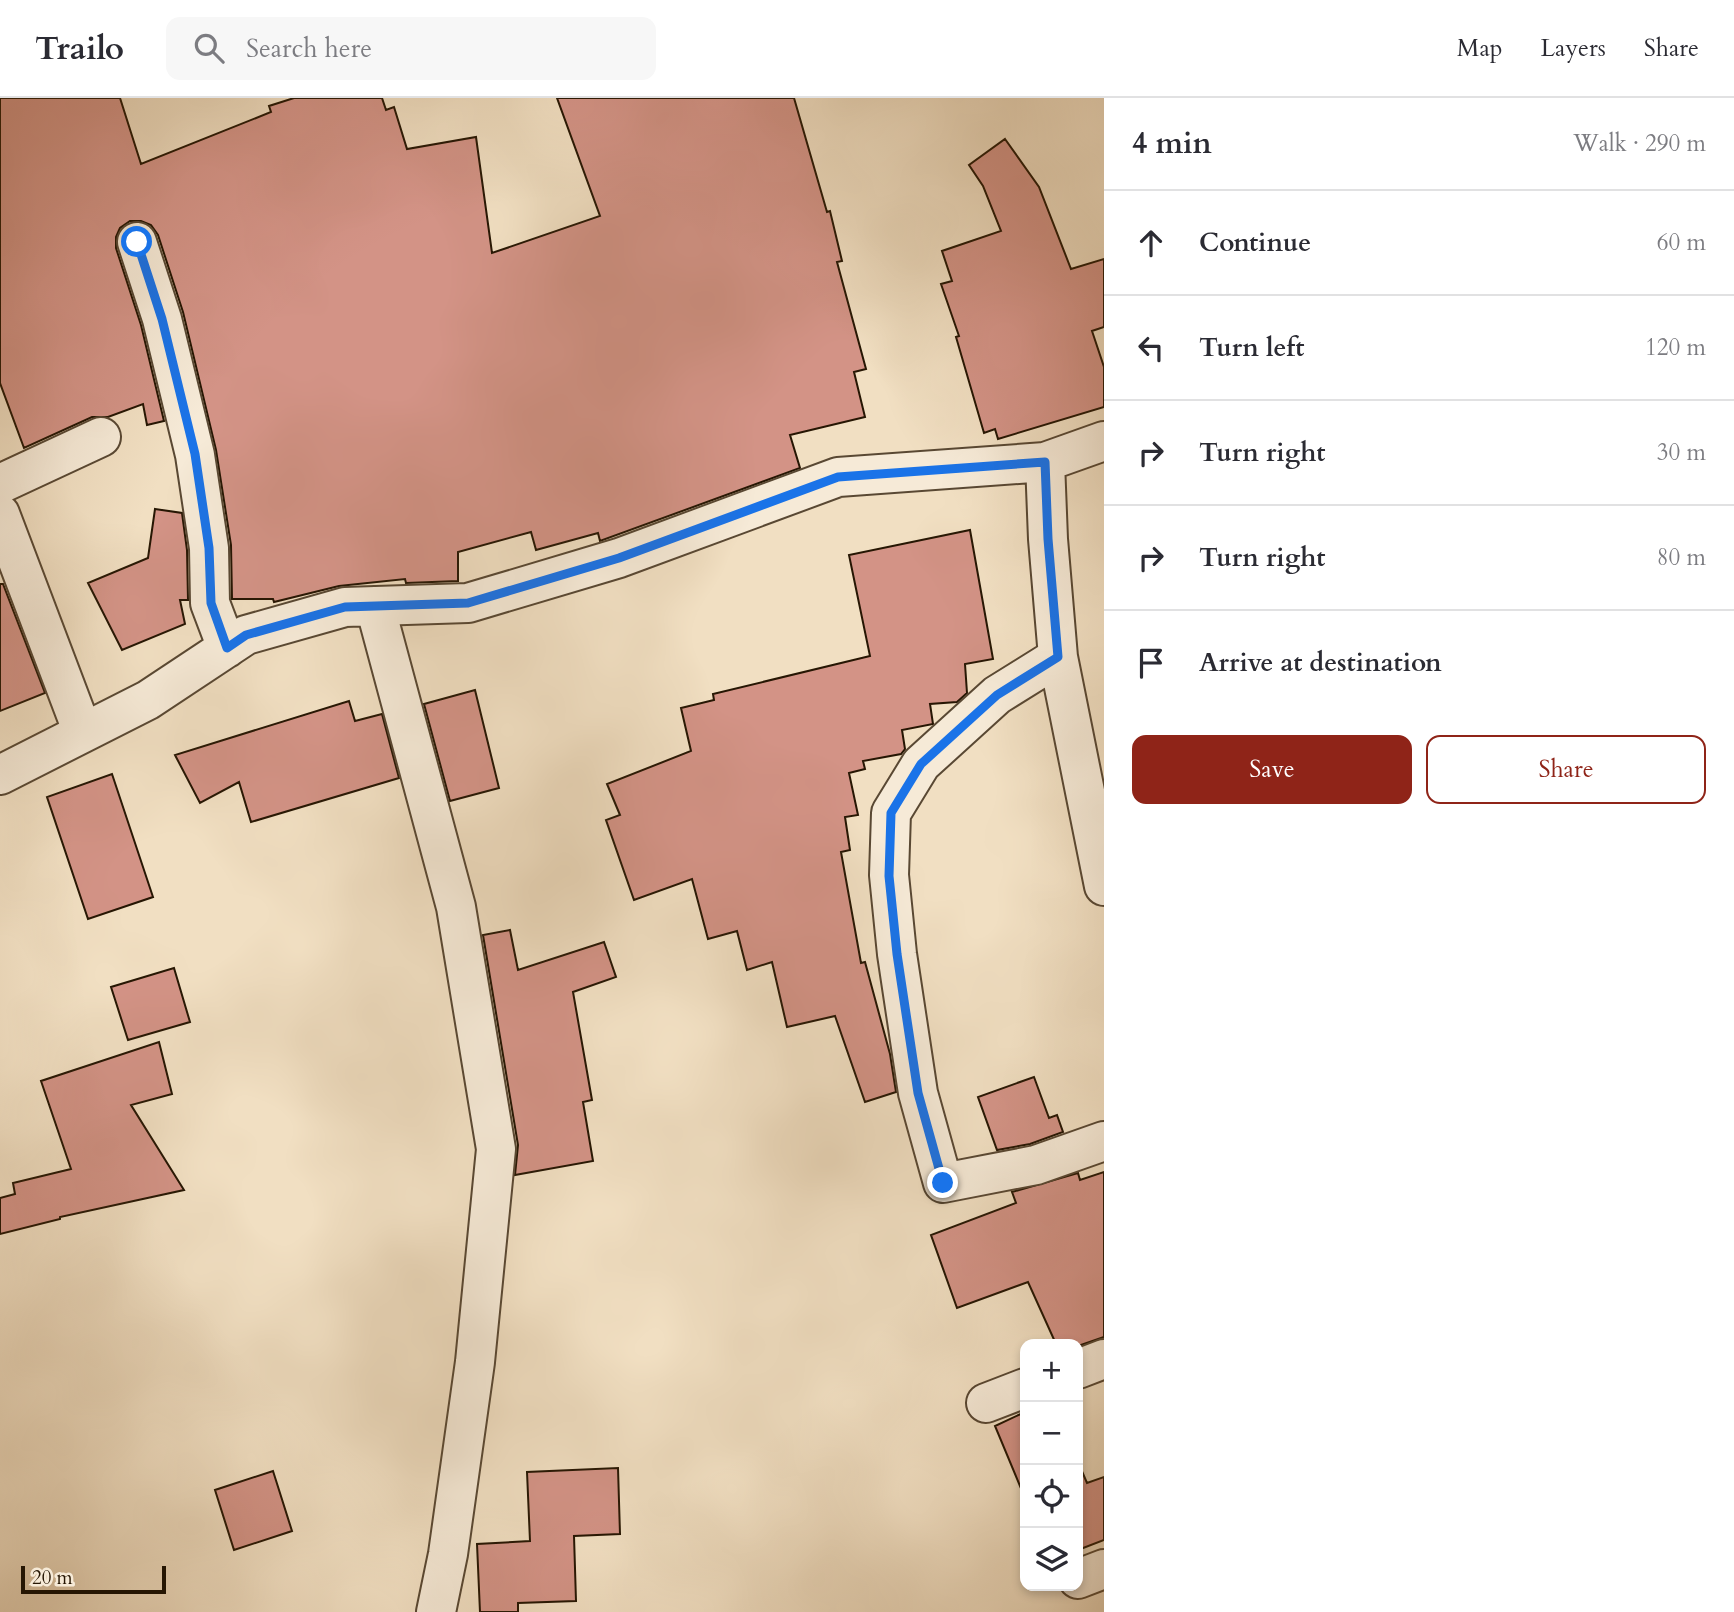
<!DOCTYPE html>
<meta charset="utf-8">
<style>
body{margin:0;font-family:Cardo,serif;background:#f7f7f7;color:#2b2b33}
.controls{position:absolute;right:21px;bottom:21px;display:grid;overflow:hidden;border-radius:14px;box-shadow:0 4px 10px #0003}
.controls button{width:63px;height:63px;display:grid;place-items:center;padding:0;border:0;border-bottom:2px solid #e1e1e2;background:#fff;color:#2b2b33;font:35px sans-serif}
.scale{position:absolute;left:21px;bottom:18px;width:145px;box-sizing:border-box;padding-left:7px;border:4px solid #261603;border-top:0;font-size:19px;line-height:24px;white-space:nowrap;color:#261603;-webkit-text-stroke:5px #f6ead7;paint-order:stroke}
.stop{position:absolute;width:21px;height:21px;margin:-16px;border:5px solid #1a73e8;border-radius:50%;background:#fff}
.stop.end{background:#1a73e8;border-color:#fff;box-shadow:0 2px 7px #0008}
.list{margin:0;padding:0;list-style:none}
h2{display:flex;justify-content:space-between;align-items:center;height:91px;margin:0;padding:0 28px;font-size:30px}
h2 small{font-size:23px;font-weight:400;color:#7c7c81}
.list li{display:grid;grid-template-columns:46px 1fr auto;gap:21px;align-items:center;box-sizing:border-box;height:105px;padding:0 28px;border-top:2px solid #e1e1e2}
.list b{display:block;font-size:26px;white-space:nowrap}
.list em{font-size:23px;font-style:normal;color:#7c7c81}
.actions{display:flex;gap:14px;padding:21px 28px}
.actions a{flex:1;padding:16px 0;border:2px solid #8f2418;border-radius:14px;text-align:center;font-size:24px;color:#8f2418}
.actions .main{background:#8f2418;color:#fff}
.icon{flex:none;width:38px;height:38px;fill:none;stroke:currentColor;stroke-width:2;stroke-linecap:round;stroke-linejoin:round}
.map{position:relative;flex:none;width:1104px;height:1514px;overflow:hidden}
header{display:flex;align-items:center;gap:42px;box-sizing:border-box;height:98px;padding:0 35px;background:#fff;border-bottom:2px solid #e1e1e2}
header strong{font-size:33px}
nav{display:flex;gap:38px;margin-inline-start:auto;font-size:24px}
.search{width:490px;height:63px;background:#f7f7f7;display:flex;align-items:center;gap:18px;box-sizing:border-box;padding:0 24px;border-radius:14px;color:#7c7c81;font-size:26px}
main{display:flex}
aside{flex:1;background:#fff}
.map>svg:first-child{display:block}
.building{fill:#d39386;stroke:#261603;stroke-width:2}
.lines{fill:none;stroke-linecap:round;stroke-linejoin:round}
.minor-casing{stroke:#594833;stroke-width:42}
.minor{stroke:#f6ead7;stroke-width:38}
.route{stroke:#1a73e8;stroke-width:9}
</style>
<header>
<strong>Trailo</strong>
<div class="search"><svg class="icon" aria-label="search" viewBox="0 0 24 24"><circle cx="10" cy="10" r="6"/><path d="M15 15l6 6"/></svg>Search here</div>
<nav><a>Map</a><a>Layers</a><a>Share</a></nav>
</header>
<main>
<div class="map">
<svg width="1104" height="1514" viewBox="0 0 1104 1514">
<rect width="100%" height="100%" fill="#f1dfc2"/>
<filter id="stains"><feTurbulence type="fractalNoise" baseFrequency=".00286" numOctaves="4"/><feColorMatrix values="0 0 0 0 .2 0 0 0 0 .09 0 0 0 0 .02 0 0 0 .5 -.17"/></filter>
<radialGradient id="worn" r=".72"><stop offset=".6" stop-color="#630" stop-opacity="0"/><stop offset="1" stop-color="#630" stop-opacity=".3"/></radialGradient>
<path class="building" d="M0,0h120l21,66 130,-52 -2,-6 25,-8h88l4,12 8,-3 13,42 69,-12 16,116 108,-37 -43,-118h237l33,114 3,-1 12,50 -5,1 29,107 -12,3 11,45 -75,18 10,33 -200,73 -2,-8 -62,17 -5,-18 -73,20v29l-52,2 -1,-4 -66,7 -65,16 -1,-3h-41l-1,-54 -15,-95 -33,-138 -25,-77 -7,-10 -10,-4h-11l-10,7 -4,9v11l25,77 23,96 -17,4 -4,-21 -35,13h-16l-68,31 -24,-65z
M1005,41l34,48 32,82 33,-10v68l-12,4 12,36v40l-106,32 -3,-10 -11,4 -28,-96 3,-1 -18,-52 11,-3 -10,-30 59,-20 -18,-45 -14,-21z
M155,411l27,4 5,37 1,50h-8l5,24 -63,26 -34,-67 60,-25z
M970,432l23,129 -28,5 2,29 -10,9 -27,2 3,20 -31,6 3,19 -4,5 -38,7 2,8 -16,4 9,42 -13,2 5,33 -9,2 20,111 4,-1 25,92 6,38 -31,10 -30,-86 -48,11 -15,-65 -25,8 -10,-39 -29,8 -16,-60 -58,21 -28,-80 14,-5 -13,-31 84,-33 -10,-43 33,-8 -1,-6 157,-38 -21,-101z
M0,486h3l42,109 -45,18z
M475,592l24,98 -49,13 -26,-97z
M349,603l6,20 27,-7 17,64 -148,44 -12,-40 -39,21 -25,-48z
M112,676l41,123 -65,22 -41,-122z
M510,832l8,40 86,-28 12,35 -43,15 19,108 -9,2 10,59 -78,14 3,-30 -35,-210z
M174,870l16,54 -62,18 -17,-53z
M159,944l13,52 -41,11 53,85 -124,27v2l-60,15v-36l15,-4 -2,-11 58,-14 -30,-88z
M1034,979l15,41 8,-3 6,17 -33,12 -33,6 -19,-53z
M1104,1074v165l-26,9 -22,-2 -28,-62 -71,26 -26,-73 85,-32 -4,-11 66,-19 2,7z
M1025,1314v86l-30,-72z
M1078,1364l9,21 17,-6v63l-26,10z
M618,1370l2,66 -46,2 2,65 -58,2v9h-38l-3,-68 53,-3 -3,-69z
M273,1373l19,60 -58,19 -19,-60z"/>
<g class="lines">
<g class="minor-casing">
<path id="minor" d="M137,144l25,77 33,136 14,93 1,55 17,45
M1045,364l3,77 10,118 -61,38 -76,69 -30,49 -2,62 8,79 21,139 25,90 93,-18 68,-24
M0,386l101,-47
M0,416l83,219
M375,508l81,301 40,242 -21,213 -27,192 -12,58
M1058,559l46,229
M0,677l148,-75 98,-65 99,-28 123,-4 151,-45 219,-81 207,-15 59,-21
M1078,1271l26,-10
M986,1305l39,-15
M1078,1481l26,-10"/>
</g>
<use href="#minor" class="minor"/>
</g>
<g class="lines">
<path class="route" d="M137,144l25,77 33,135 14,94 2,55 16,45 19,-13 99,-28 123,-4 151,-45 219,-81 207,-15 3,77 10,118 -61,38 -76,69 -30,49 -2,63 8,78 21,139 25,90"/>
</g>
<rect width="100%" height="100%" filter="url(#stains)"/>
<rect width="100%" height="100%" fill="url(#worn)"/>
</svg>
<div class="controls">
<button>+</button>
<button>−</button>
<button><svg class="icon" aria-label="locate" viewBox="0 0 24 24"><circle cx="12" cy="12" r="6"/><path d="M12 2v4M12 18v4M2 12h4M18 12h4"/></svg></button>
<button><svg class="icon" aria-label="layers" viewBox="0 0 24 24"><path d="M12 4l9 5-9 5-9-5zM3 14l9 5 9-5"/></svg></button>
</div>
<div class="scale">20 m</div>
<div class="stop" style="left:137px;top:144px"></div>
<div class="stop end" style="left:943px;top:1085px"></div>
</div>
<aside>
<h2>4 min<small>Walk · 290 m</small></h2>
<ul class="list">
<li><svg class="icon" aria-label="ahead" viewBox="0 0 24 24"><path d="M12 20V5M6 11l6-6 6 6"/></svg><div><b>Continue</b></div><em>60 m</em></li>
<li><svg class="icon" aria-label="left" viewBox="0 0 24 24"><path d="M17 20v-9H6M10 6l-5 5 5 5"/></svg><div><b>Turn left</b></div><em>120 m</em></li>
<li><svg class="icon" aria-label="right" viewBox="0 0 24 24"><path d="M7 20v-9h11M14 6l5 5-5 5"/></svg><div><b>Turn right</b></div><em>30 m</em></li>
<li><svg class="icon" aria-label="right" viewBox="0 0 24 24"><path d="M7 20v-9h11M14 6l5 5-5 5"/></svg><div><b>Turn right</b></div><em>80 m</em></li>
<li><svg class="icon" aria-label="arrive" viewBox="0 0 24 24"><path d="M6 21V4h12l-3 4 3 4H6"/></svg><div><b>Arrive at destination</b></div></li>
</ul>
<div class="actions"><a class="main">Save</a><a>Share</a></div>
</aside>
</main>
